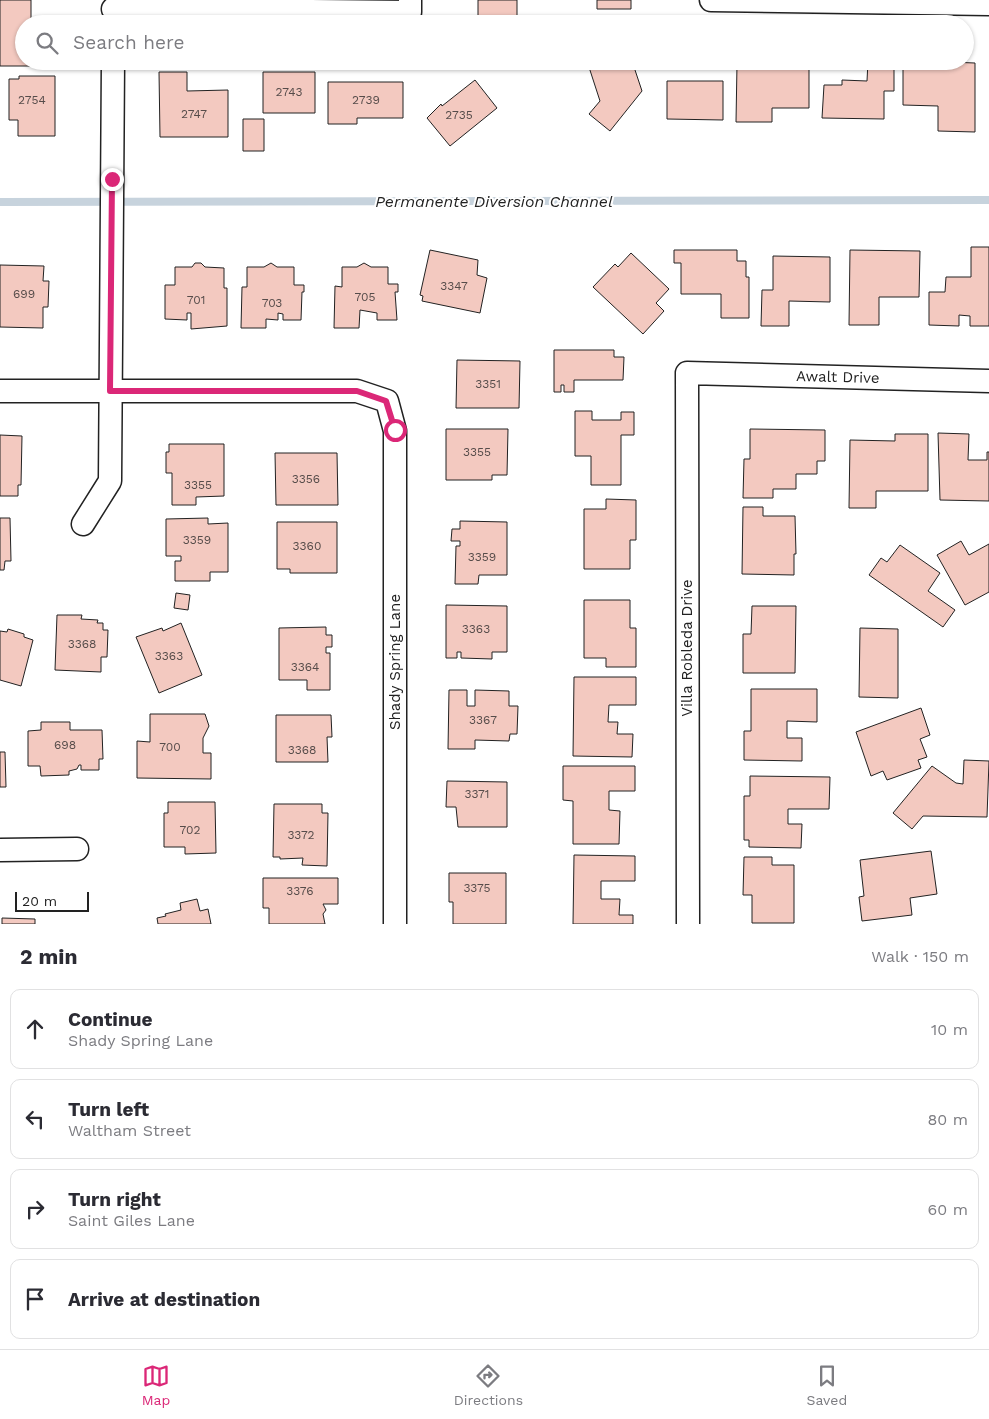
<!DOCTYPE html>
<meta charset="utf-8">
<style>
body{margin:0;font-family:"Work Sans",sans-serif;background:#f2f2f3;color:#2b2b33}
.scale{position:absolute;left:15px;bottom:12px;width:74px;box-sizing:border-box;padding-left:5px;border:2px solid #222;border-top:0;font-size:14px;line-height:18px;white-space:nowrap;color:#222;-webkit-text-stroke:4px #fff;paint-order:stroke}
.stop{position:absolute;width:15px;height:15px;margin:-11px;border:4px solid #db2777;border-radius:50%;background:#fff}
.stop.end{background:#db2777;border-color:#fff;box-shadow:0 1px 5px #0008}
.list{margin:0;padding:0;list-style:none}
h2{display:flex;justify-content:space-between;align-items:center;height:65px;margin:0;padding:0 20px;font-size:21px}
h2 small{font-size:16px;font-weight:400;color:#7c7c81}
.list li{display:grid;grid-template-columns:32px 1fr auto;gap:15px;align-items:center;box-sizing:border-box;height:80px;margin:0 10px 10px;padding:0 10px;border:1px solid #e1e1e2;border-radius:10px}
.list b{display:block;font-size:19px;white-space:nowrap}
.list p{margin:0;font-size:16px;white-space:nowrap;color:#7c7c81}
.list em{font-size:16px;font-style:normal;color:#7c7c81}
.icon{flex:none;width:28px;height:28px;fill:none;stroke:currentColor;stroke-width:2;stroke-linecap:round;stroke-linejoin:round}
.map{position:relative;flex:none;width:989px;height:924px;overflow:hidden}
.search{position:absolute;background:#fff;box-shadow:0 1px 4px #0004;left:15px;right:15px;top:15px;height:55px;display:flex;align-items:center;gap:12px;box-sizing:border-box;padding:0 18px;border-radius:28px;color:#7c7c81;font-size:19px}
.sheet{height:425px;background:#fff}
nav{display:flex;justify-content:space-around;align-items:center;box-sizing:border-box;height:70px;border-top:1px solid #e1e1e2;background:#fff;font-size:14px;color:#7c7c81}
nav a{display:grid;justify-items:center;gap:2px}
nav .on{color:#db2777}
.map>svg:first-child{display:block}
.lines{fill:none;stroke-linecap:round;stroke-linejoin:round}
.stream{stroke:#c7d3dd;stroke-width:8}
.building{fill:#f3c9c0;stroke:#222}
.minor-casing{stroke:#222;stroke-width:25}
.minor{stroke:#fff;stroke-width:22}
.route{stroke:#db2777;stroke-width:6}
.labels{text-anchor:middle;stroke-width:4;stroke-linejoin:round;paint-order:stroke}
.number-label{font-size:12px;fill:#564c4a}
.street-label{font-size:15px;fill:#222;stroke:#fff}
.water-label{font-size:16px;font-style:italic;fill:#222;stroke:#fff}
</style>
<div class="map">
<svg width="989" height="924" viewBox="0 0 989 924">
<rect width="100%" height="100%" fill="#fff"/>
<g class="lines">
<path class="stream" d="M0,202l989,-2"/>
</g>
<path class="building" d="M0,0h31v24h-7v37h32l-1,5h-55z
M478,0h39v24h-39z
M597,0h34v9h-34z
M587,61h45l10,30 -32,40 -21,-17 11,-13z
M868,61h26v30h-10v28l-62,-1 2,-33h18v-5l25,1z
M949,62l26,1v69l-37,-1v-25l-35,-1v-37h46z
M737,64h21v5h51v39h-37v14h-36z
M159,72h28v19l41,-1v47h-68z
M263,72h52v41h-52z
M19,76h36v60h-37v-16h-9v-41h10z
M475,80l22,28 -47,38 -23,-28 14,-14 1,2z
M667,81h56v39l-56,-1z
M328,82h75v36h-46v6h-29z
M243,119h21v32h-21z
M971,247h18v79h-19v-10l-11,-1v11l-30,-1v-33h16l1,-15h25z
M430,250l48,10 -1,15 10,3 -7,35 -58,-12 1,-5 -3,-1z
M674,250h63v11h9v16h3v41h-28v-24h-40v-31h-7z
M850,250l70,1 -1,46h-40v28h-30z
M631,253l38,36 -13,14 8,8 -21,23 -50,-47 22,-23 3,3z
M773,256l57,1v45l-41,-1v25h-28l1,-36h11z
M195,263h6l4,4 19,1v20h3v38l-36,3v-16h-4v7l-22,-1v-34h10v-18h17z
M271,263l6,4h17v18h10v7h-2l-1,28h-18v-6l-5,-1v7l-12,-1v9h-25l1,-41h5v-20h17z
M364,263l7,4h17v17h10v8h-3l2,28h-20v-7l-17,-3 -1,18h-25l1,-42 7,1v-20h15z
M0,265l44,1 -1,15h6l-1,26h-5v21l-43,-1z
M554,350h60v7h10l-1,23h-49v12h-10v-7h-3v7h-7z
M457,360l63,1 -1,47h-63z
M575,411h17v9h29v-8h13v23h-13v50h-30v-29h-16z
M446,429h62l-1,46h-15v5h-46z
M750,429l75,1v31h-8v13h-21v15h-23v9h-30l1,-39h6z
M938,433l31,1 -1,26h19v-8h2v49l-49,-1z
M895,434h33v57h-52v17h-27l1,-68 45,1z
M0,435l22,1 -1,49h-3v11h-18z
M169,444h55v52l-28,1v8h-24v-32h-6v-21h3z
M275,453h62l1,52h-62z
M606,499l30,1v40h-6v29h-46v-60h22z
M743,507h20v9h32l1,38h-2v21l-52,-1z
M0,518h10l1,43h-6l-1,9h-4z
M208,518v6l20,-1v49h-18v9h-35v-20h6v-5h-15v-37z
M460,521l47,1v53h-28l-1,9h-23l1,-38h4v-5h-9l1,-12h8z
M277,522h60v51h-47v-4h-13z
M961,541l8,14 20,-11v48l-24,13 -28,-50z
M900,545l40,28 -12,18 27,19 -12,17 -74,-52 12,-17 6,4z
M176,593l14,2 -2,15 -14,-2z
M584,600h46v28h6v39h-30v-9h-22z
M446,605l61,1v46h-15v7l-31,-1v-6h-4v6h-11z
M752,606h44l-1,67h-52v-39h8z
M57,615h25l-1,4 17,1 -1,3h6v7h5l-1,27h-6v15l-46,-2z
M181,623l21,52 -43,18 -23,-56 26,-9 1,3z
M326,627v8h6v12h-6v6h4v37h-23v-10h-28v-52z
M860,628l38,1v69l-39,-1z
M8,629l16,5v3l9,3 -12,46 -21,-6v-49l7,1z
M574,677h62v28h-27l-1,17h10l-1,12h16l-1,23 -59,-1z
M751,689h66v33l-30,-1v17h15v23l-58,-1v-29h7z
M449,690h18v16h8v-16l34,1v15h9l-1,28h-7l-1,7 -34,-1v9h-27z
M921,708l9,27 -10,4 7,18 -9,3 3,8 -34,12 -4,-9 -12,5 -15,-44z
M150,714h55l4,12 -6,12v15h8v26l-74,-1v-37l13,1z
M276,715h55l1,22h-5l1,25h-52z
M41,722h29v8h32l1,29h-4v11h-18v-5h-2l-2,4 -8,2v4l-28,1 -1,-10h-12v-35l13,-1z
M0,752h5l1,35h-6z
M964,760l25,1 -2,56 -64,-1 -11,13 -19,-16 39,-47 24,17 7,1z
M563,766h72v25h-26v19l11,1 -1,33h-46v-43l-10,-1z
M750,776l80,1 -1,32h-41v15h14l-1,24 -52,-1v-7h-5v-44h6z
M447,781l60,1v45h-49l-2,-20h-10z
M168,802h47l1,51 -31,1v-7h-21v-34h4z
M274,804h48v9h6l-1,53 -25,-1 1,-7 -23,1v-2h-7z
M931,851l6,43 -27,4 2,17 -50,6 -3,-24 5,-1 -4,-36z
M574,855l61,1v25h-34v18h19l-1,16h14v9h-60z
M744,857h28v8h22v58h-42v-28h-9z
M449,873h57v51h-53v-22h-4z
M263,878h75v26h-15l3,6 -3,4 2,10h-56v-16h-6z
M197,899l3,12 8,-2 3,15h-53l-1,-6 9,-2 -1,-2 16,-4 -1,-7z
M2,918l33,1v5h-33z"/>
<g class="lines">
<g class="minor-casing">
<g id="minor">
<path d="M711,0l278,4"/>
<path d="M113,9l297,3v-12"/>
<path d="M0,391h357l30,10 8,30v493"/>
<path d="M83,524l27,-43 3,-420"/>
<path d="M0,850l77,-1"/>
<path id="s1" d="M688,924l-1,-551 302,8"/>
</g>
</g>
<use href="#minor" class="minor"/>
</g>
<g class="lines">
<path class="route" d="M112,179l-2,212h247l29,10 9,29"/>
</g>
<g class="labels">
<g class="number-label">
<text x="289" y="96">2743</text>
<text x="32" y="104">2754</text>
<text x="366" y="104">2739</text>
<text x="194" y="118">2747</text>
<text x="459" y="119">2735</text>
<text x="454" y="290">3347</text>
<text x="24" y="298">699</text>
<text x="365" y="301">705</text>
<text x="196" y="304">701</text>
<text x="272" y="307">703</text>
<text x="488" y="388">3351</text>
<text x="477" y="456">3355</text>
<text x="306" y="483">3356</text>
<text x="198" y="489">3355</text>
<text x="197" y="544">3359</text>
<text x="307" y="550">3360</text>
<text x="482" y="561">3359</text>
<text x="476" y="633">3363</text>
<text x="82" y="648">3368</text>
<text x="169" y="660">3363</text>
<text x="305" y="671">3364</text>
<text x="483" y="724">3367</text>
<text x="65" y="749">698</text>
<text x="170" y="751">700</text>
<text x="302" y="754">3368</text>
<text x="477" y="798">3371</text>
<text x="190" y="834">702</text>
<text x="301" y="839">3372</text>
<text x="477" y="892">3375</text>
<text x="300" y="895">3376</text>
</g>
<g class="street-label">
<text dy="5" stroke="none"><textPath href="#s1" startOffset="702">Awalt Drive</textPath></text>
<text transform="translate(687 648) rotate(-90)" y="5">Villa Robleda Drive</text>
<text transform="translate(395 662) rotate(-90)" y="5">Shady Spring Lane</text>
</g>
<g class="water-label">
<text x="494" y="207">Permanente Diversion Channel</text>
</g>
</g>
</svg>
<div class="scale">20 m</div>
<div class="stop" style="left:395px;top:430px"></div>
<div class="stop end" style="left:112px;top:179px"></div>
<div class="search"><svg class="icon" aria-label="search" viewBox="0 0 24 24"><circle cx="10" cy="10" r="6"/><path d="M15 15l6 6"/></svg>Search here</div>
</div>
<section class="sheet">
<h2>2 min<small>Walk · 150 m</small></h2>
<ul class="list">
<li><svg class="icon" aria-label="ahead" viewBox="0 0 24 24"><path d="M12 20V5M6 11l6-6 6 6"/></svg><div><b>Continue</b><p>Shady Spring Lane</p></div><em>10 m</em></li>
<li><svg class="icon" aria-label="left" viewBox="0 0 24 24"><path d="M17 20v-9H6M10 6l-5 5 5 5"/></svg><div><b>Turn left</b><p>Waltham Street</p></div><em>80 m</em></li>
<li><svg class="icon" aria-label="right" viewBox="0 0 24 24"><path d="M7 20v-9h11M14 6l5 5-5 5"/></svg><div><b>Turn right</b><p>Saint Giles Lane</p></div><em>60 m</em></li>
<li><svg class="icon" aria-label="arrive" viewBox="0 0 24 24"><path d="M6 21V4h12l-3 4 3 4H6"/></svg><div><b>Arrive at destination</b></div></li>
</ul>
</section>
<nav>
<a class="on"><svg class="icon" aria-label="map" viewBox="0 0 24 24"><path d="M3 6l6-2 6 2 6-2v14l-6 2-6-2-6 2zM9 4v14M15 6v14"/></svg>Map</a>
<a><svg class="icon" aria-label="directions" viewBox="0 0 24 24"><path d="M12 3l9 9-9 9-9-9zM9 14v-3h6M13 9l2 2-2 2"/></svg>Directions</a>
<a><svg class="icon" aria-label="saved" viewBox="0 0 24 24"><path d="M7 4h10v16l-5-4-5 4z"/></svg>Saved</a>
</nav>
